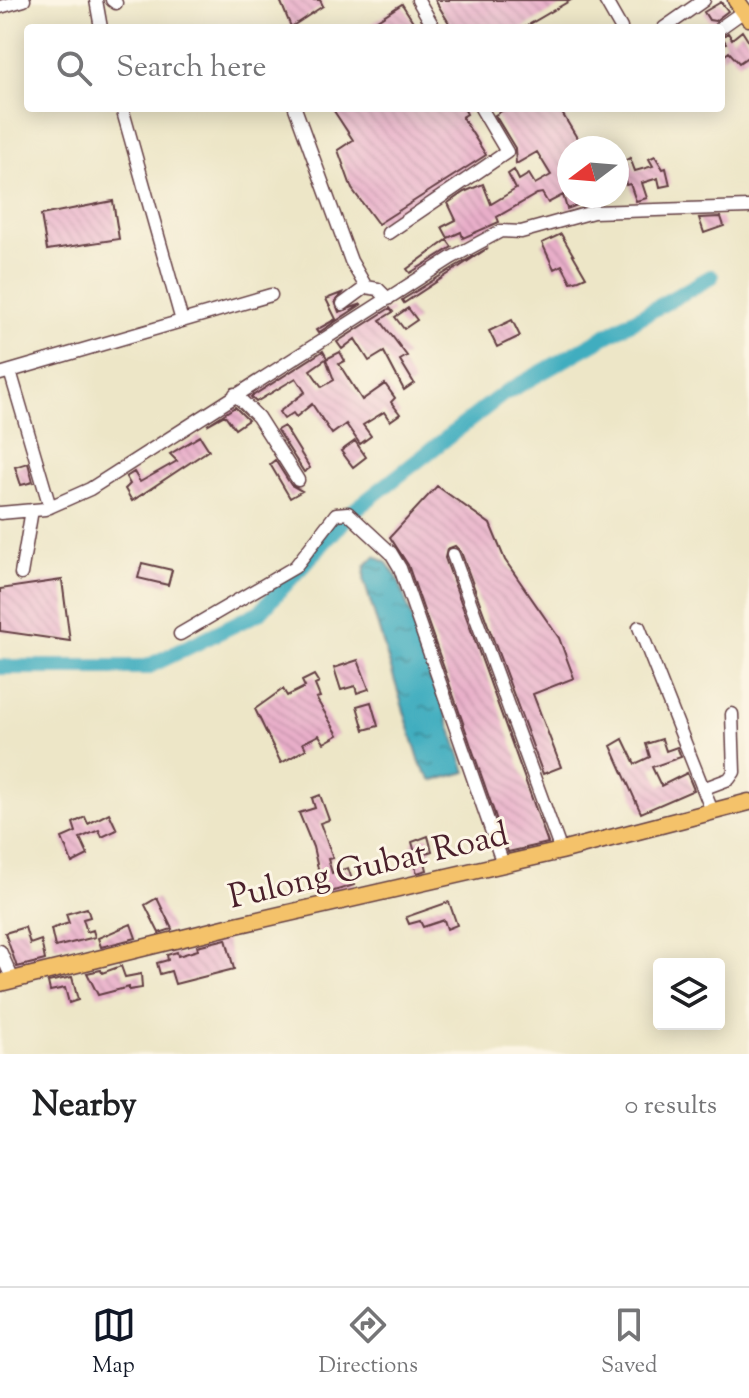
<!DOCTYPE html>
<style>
body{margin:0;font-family:"Sorts Mill Goudy",serif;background:#f2f2f2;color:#202124}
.controls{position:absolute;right:24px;bottom:24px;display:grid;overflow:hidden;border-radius:8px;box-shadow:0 4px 20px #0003}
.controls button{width:72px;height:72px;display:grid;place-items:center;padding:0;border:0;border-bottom:2px solid #e0e0e0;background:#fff;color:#202124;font:40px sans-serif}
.compass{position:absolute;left:557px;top:136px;width:72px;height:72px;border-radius:50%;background:#fff;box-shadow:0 4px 20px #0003;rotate:254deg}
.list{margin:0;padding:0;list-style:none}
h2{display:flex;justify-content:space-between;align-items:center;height:104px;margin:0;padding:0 32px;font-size:34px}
h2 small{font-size:26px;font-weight:400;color:#757577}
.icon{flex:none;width:44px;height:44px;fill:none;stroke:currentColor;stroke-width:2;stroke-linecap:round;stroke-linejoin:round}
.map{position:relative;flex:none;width:749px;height:1054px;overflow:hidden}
.search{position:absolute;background:#fff;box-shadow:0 4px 20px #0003;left:24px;right:24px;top:24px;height:88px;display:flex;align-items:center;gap:20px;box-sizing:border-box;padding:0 28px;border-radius:8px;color:#757577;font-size:30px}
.sheet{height:232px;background:#fff}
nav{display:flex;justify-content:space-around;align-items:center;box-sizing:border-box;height:112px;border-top:2px solid #e0e0e0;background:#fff;font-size:22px;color:#757577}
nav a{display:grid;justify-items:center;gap:4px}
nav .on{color:#111827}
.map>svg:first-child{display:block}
.water{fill:url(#water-ripples);stroke:#466675;stroke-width:2}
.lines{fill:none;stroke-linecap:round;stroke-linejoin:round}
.river{stroke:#41adbf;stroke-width:16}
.building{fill:url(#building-back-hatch)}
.minor-casing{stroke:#623d42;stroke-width:15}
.major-casing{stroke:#623d42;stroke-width:19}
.minor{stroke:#fff;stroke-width:12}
.major{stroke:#f4c26a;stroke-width:16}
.labels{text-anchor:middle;stroke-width:6;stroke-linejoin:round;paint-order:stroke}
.street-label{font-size:34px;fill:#4a1f2b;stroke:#fcf5e5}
</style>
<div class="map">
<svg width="749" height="1054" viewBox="0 0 749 1054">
<defs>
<pattern id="water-ripples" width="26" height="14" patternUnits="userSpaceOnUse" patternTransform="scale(2)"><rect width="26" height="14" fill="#41adbf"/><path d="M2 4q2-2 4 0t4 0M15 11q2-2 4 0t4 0" fill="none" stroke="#388c9b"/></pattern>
<pattern id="building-back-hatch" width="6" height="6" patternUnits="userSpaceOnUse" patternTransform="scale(2)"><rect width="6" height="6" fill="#e8aec9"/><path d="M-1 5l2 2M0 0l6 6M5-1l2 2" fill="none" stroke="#c895ad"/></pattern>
</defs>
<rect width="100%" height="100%" fill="#fcf5e5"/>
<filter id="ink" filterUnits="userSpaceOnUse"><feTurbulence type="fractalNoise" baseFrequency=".0125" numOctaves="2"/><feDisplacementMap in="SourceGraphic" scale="16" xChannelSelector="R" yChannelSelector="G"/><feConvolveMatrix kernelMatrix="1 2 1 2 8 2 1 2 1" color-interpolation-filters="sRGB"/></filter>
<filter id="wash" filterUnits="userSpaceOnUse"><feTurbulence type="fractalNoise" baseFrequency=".006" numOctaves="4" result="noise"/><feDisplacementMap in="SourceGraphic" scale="32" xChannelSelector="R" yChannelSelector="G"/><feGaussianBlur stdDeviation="1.8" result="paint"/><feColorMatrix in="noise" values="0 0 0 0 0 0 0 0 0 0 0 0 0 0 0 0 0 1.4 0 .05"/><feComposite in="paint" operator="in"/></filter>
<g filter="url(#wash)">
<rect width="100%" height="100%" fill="#ede6c7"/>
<path class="water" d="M375,556l12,7 11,16 68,193 -34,9 -12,-18 -56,-182 1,-15z"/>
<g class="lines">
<path class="river" d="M352,512l151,-118 208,-117
M0,667h147l113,-55 86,-94"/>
</g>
<g id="blocks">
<path class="building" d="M280,0h40l3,6 -32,21z
M435,0h136l-48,28h-71z
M721,2l7,9 -13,10 -6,-1 -5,-8z
M402,4l15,24h-52z
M742,31l7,11v14l-10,7 -10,-11 -8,6v-11l5,-4 -4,-6 6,-4 4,6z
M332,108h132l3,6 -5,3 24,38 -108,69 -26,-35 -14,-39 15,-10z
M507,108h52l24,40h-14v48h12l2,7 -16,6 -4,-14 -15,8 -6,-10 -5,1 -40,23 2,5 -36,16 -2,-6 -13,6 -6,-11 14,-7 -8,-17 16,-11 19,-8 8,20 25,-15 -8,-15 6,-4 5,10 10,-6 6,10 16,-9 -14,-23 -21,12 -1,-16 -20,-33z
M655,156l8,13 3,-1 4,17 -10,2 -2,-9 -16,5 5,15 -11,3 -6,-17 -4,1 -4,-23 8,-4 5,13 18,-5 -4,-7z
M113,201l6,38 -72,11 -6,-35z
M721,217l3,9 -20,7 -5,-15z
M561,234l25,43 -7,3 -8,2 -9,-17 -8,4 -12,-26z
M447,240l5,7 -42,26 -3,-4z
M488,248l-84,55 -2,-3 54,-34z
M344,292l-9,9 4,11 23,-8 -44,29 -2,-3 20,-11 -10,-20z
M390,308l3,4 -13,8 27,36 -7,4 14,23 -10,7 -20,-38 -15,9 -14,-22 -13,10 -5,-7z
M408,308l9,12 -13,9 -9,-12z
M512,320l8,16 -23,11 -8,-16z
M323,351l4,7 -17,12 12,17 12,-7 -8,-21 14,-7 5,9 -6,3 23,36 23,-16 10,14 -4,4 9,12 -10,7 -6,-9 -21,13 8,11 -11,8 -14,-20 -14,10 -20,-30 -16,13 -3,-4 -9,6 -5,-7 26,-20 -9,-14 -40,24 -5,-5z
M235,407l13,13 -13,9 -10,-14 -18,10z
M284,426l26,42 -6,4 -27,-42z
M200,436l9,14 -77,51 -7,-12 5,-5 -4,-7 8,-5 6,10 37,-21 -7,-7z
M355,441l11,16 -13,10 -12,-16z
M275,460l16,25 11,6 -12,7 -20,-34z
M28,463l5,19 -12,3 -6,-18z
M437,486l53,38 15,36 54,78 15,40 -41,16 28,73 -18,7 -82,-222 -6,-6 -8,3 -2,9 103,285 -40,9 -100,-287 -18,-28z
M142,563l30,7 -4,15 -30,-7z
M62,580l8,61 -70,-10v-42z
M358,660l11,29 -12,4 -2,-7 -14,4 -7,-22z
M314,675l5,8 -4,2 5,12 -4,1 22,37 -14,8 -5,-8 -16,8 3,6 -25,14 -26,-54 28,-20 4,7 18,-9 -3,-6z
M371,702l7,24 -14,4 -7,-24z
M623,739l12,25 15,-7 -4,-13 16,-5 4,12 11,-4 4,10 -29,10 9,19 26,-13 7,17 -53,23 -30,-67z
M320,795l9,25 -9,3 13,35 -5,1 4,14 16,-5 6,17 -30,9 -11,-47 -14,-34 16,-5 -3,-10z
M109,813l8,17 -15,7 -3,-7 -19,8 8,17 -16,8 -10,-25 14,-6 -3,-9 12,-6 3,7z
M428,836l4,15 -9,3 4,16 -10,3 -4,-13 4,-1 -5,-17z
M157,898l15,31 -13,4 -14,-28z
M449,902l8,23 -10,4 -3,-9 -21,7 -3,-6 -11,3 -3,-7z
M87,908l3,9 -7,2 4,13 6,-2 2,7 -40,10 -4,-18 18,-6 -3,-9z
M131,924l5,14 -35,9 -3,-9z
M25,927l5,17 11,-4 4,20 -28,7 -12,-34z
M226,939l8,30 -59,15 -4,-13 -11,3 -3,-11 11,-3 -1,-5 10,-3 1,4 20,-6 -1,-4z
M121,966l4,11 16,-3 1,14 -13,2v-3l-31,8 -11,-22 14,-3 1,3z
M72,977l6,23 -9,3 -4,-15 -15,3 -2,-9z"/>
</g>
</g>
<g filter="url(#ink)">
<use href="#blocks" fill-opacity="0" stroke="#623d42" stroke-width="2"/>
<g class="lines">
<g class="minor-casing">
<path id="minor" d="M96,0l5,28
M112,0l4,3
M418,0l16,28
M605,0l16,28
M0,7l24,-7
M664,28l40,-28
M720,28l24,-17
M122,108l60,213
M295,108l56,153 15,26 12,2 10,10
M388,233l119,-81 -26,-44
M343,304l23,-17
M10,371l40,136
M0,374l271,-79
M235,394l23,23 40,63
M0,513l45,-4 45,-20 361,-231 50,-27 20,1 72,-20 156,-5
M453,555l108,296
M21,574l11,-64
M639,627l73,184
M180,634l115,-67 41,-53 12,-1 43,40 9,15 103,296
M705,788l24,-9 5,-7 -2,-58
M0,951l13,29"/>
</g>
<g class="major-casing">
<path id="major" d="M736,0l13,18
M0,983l236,-58 325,-74 188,-49"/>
</g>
<use href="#minor" class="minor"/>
<use href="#major" class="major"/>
</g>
</g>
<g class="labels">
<g class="street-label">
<text transform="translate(368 864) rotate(-13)" y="12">Pulong Gubat Road</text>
</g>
</g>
</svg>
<div class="controls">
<button><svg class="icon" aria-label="layers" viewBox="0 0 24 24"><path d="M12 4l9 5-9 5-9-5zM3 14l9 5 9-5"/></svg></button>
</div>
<svg class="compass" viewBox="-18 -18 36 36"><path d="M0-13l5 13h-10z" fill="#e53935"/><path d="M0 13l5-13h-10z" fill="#757577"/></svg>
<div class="search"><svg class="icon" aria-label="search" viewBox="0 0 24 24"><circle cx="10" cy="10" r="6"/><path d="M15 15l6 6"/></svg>Search here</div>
</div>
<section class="sheet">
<h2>Nearby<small>0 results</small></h2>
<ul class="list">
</ul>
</section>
<nav>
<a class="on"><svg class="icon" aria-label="map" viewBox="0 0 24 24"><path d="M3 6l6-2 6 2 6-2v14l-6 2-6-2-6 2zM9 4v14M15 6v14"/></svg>Map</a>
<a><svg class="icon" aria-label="directions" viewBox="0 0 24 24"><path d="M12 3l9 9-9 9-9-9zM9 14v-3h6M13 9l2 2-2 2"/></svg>Directions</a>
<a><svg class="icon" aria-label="saved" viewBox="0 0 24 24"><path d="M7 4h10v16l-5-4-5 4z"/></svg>Saved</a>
</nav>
